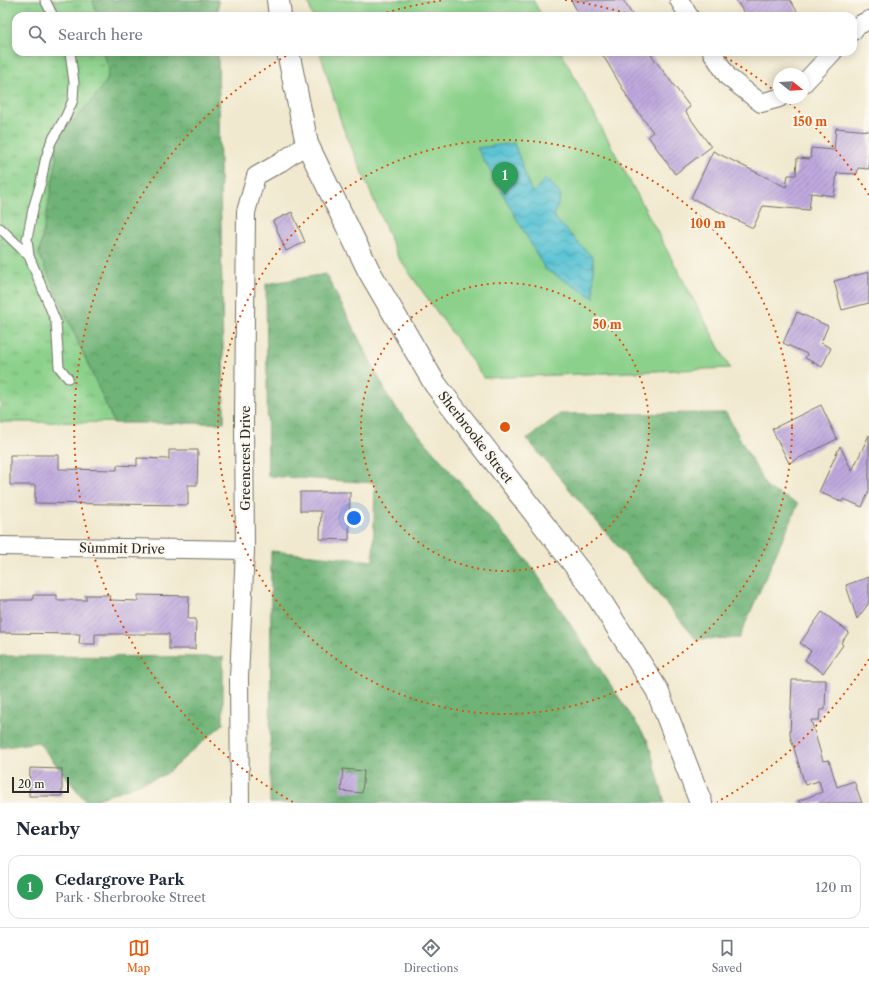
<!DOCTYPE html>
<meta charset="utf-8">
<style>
body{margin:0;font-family:"Libre Caslon Text",serif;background:#f6f6f7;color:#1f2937}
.compass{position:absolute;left:773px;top:68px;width:36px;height:36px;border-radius:50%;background:#fff;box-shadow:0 2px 10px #0003;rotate:108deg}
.scale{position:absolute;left:12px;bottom:10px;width:57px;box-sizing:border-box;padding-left:4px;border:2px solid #2b2b2b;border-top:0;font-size:11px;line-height:14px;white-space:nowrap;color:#2b2b2b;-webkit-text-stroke:3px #fbf7ec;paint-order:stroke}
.you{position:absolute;left:354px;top:518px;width:14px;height:14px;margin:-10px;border:3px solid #fff;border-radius:50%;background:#1a73e8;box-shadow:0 0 0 6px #1a73e833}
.badge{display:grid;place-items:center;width:26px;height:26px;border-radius:50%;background:#ea580c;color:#fff;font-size:13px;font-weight:700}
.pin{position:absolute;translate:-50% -33px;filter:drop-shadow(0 1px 2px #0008)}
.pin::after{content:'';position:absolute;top:21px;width:14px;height:12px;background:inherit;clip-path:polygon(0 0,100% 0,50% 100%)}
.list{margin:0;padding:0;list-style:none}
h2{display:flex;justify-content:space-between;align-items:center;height:52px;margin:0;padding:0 16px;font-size:17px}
h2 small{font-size:13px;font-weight:400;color:#747a83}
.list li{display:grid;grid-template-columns:26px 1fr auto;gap:12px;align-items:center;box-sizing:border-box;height:64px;margin:0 8px 8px;padding:0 8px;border:1px solid #e0e1e3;border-radius:12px}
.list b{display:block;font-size:15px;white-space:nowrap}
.list p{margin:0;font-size:13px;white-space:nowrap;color:#747a83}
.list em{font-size:13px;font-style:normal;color:#747a83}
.icon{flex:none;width:22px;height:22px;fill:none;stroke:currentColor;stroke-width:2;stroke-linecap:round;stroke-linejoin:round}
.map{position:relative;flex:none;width:869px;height:803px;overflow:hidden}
.search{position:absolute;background:#fff;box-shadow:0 2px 10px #0003;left:12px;right:12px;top:12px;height:44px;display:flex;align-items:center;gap:10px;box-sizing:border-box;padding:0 14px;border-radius:12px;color:#747a83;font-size:15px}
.sheet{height:124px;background:#fff}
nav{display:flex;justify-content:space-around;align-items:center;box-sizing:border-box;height:56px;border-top:1px solid #e0e1e3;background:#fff;font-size:11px;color:#747a83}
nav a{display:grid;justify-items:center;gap:2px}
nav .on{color:#ea580c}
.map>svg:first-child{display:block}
.grass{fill:url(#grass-tufts);stroke:#5b7e5b}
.forest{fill:url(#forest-crowns);stroke:#4e6f51}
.park{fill:#8bd18b;stroke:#5b7e5b}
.water{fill:url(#water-waves);stroke:#427780}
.building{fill:url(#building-hatch)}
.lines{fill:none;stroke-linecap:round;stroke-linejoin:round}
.service-casing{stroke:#706e64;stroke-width:11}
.minor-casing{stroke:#706e64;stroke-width:20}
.secondary-casing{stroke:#706e64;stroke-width:24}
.service{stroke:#fff;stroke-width:9}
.minor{stroke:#fff;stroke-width:18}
.secondary{stroke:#fff;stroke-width:22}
.ring{fill:none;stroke:#df570e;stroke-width:2;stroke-dasharray:2 4}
.labels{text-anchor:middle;stroke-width:4;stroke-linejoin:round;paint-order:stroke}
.street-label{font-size:13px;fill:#2b2b2b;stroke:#fbf7ec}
.centre{fill:#df570e;stroke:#fbf7ec;stroke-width:2}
.ring-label{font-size:12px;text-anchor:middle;font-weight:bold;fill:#df570e;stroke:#fbf7ec;stroke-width:4;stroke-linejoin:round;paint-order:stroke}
</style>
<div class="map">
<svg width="869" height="803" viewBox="0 0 869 803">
<defs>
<pattern id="grass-tufts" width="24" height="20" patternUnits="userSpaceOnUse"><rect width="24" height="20" fill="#8bd18b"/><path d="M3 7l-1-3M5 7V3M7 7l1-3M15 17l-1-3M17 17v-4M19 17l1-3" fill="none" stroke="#72aa72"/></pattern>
<pattern id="forest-crowns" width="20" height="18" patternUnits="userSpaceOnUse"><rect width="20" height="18" fill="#70b377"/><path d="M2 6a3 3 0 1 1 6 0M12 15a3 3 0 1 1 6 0" fill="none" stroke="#5c9262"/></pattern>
<pattern id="water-waves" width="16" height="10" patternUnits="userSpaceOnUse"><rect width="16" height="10" fill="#59c3d4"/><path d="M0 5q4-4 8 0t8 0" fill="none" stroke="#4a9fac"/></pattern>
<pattern id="building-hatch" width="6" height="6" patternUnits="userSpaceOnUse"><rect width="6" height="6" fill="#bfa9de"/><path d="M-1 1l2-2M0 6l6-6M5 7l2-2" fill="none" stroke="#9b8ab4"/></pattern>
</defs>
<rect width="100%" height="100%" fill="#fbf7ec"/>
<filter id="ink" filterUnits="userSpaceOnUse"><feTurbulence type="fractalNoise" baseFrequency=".025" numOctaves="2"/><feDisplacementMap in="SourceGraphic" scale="8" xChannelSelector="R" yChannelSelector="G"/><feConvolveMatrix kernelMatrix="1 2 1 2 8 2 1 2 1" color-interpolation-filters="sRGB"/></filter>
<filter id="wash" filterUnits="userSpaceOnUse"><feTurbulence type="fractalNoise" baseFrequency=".012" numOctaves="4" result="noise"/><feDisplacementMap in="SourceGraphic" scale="16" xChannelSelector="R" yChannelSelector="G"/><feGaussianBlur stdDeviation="0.9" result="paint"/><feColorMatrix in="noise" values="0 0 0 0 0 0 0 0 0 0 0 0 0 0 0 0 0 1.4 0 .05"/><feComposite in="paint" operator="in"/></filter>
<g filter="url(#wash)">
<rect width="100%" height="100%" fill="#f1e9cf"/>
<path class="grass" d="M0,0h218v16h-202v36h202l6,371 -224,-1z"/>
<path class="forest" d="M93,0h125v16h-121z
M102,52h116l6,371h-110l-75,-169 17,-91v-26l15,-14 23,-25 13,-18 2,-12z
M326,274l65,128 139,162 118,177 17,62h-395l1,-252 102,10 2,-78 -107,-7 -2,-192z
M726,413l41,75 31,16 -59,134 -43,1 -169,-200 33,-25z
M0,656l223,1v67l-57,50 -79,29 -49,-61 -38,6z"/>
<path class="park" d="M308,0h225l9,16h-230z
M320,52h241l169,316 -246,10 -86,-121 -56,-132z"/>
<path class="water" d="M514,143l18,50 14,-15 15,17 -7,22 39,41 1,40 -49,-29 -68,-121z"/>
<g id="blocks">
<path class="building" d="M571,0h52l10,16h-53z
M736,0h54l10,16h-54z
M601,52h48l41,55 -5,4 26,36 -36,27 -27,-38 5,-4 -27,-36h1z
M836,128l33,3v38l-11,-1 -1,6 -20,-1 -3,23 -23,-3 -2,17 -46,-4 -10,22 -62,-30 22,-47 73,36 2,-12h8l1,-17 13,1 1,-11 23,2z
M292,212l13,30 -19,9 -13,-30z
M869,272v31l-27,7 -8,-29z
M797,312l31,14 -7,17 10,5 -9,19 -17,-9 2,-4 -24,-11z
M821,405l16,34 -48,24 -17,-34z
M869,435v56l-7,16 -18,-8 -2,3 -23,-10 21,-46 12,25z
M169,450h29l-1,35h-9v20l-153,-2v-18h-25v-30h49v14l58,1v-5l20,1v-8l32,1z
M300,492h50l-1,48 -29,-1 1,-28h-21z
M869,577v26l-12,16 -11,-34z
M33,595h24v5h29v-5h23l1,5 28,1v-6l51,1 -1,23h8l-1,30h-26v-15h-74v10h-16l1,-10 -80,-1v-33h33z
M822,612l27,20 -8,11 2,2 -20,28 -18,-13 6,-9 -11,-8z
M792,680h34l-1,30h-5l-1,10h-8l12,41 6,-1 8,27 17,-6 8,22h-63l-1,-2 24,-9 -3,-11 -14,4 -15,-50z
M30,768l32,1v27h-33z
M343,769l21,2 -2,22 -21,-2z"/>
</g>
</g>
<g filter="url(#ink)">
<use href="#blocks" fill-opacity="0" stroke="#706e64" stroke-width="1"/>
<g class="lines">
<g class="service-casing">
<path id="service" d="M45,0l8,16
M0,228l29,28
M68,378l-9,-11 -3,-45 -27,-66 -2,-17 6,-30 8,-27 4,-21 6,-19 15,-26 7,-16 1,-17 -4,-31"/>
</g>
<g class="minor-casing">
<path id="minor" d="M679,0l10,16
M853,31l4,-5 12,-6
M712,52l16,25 33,26 18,-5
M803,84l30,-32
M0,546l245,4
M240,803l-1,-125 6,-128 -1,-129 2,-209 10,-36 25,-14 26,-18"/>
</g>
<g class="secondary-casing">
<path id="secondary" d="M278,0l2,16
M288,52l19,92 62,127 66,113 156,202 66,104 44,113"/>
</g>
<use href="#service" class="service"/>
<use href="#minor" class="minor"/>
<use href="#secondary" class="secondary"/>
</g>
</g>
<g class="ring">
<circle cx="505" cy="427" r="144"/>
<circle cx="505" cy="427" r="287"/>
<path d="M869 659A431 431 0 0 1 717 802M293 802A431 431 0 0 1 289 54M375 16A431 431 0 0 1 445 0M565 0A431 431 0 0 1 635 16M720 54A431 431 0 0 1 776 92M785 99A431 431 0 0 1 869 195"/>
</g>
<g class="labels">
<g class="street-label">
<text transform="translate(476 437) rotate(52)" y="5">Sherbrooke Street</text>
<text transform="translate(245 458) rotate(-90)" y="5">Greencrest Drive</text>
<text transform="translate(122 548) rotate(1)" y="5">Summit Drive</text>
</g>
</g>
<circle cx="505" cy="427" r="6" class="centre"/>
<g class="ring-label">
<text x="810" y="126">150 m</text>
<text x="708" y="228">100 m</text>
<text x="607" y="329">50 m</text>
</g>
</svg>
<svg class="compass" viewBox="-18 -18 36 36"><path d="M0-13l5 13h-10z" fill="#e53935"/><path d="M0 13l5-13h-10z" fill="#747a83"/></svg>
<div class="scale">20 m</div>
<div class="you"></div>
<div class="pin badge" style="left:505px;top:195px;background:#2e9e5b">1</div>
<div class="search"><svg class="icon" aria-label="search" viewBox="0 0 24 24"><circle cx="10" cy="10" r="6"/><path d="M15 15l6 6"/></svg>Search here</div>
</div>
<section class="sheet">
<h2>Nearby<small></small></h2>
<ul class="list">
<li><span class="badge" style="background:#2e9e5b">1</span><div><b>Cedargrove Park</b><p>Park · Sherbrooke Street</p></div><em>120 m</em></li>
</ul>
</section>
<nav>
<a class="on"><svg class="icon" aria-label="map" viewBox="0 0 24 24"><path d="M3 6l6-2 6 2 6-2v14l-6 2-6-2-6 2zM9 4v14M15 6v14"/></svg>Map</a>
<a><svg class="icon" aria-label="directions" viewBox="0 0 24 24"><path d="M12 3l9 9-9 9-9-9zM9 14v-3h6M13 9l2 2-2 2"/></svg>Directions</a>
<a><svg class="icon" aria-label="saved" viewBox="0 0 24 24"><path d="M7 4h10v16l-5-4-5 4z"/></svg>Saved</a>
</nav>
